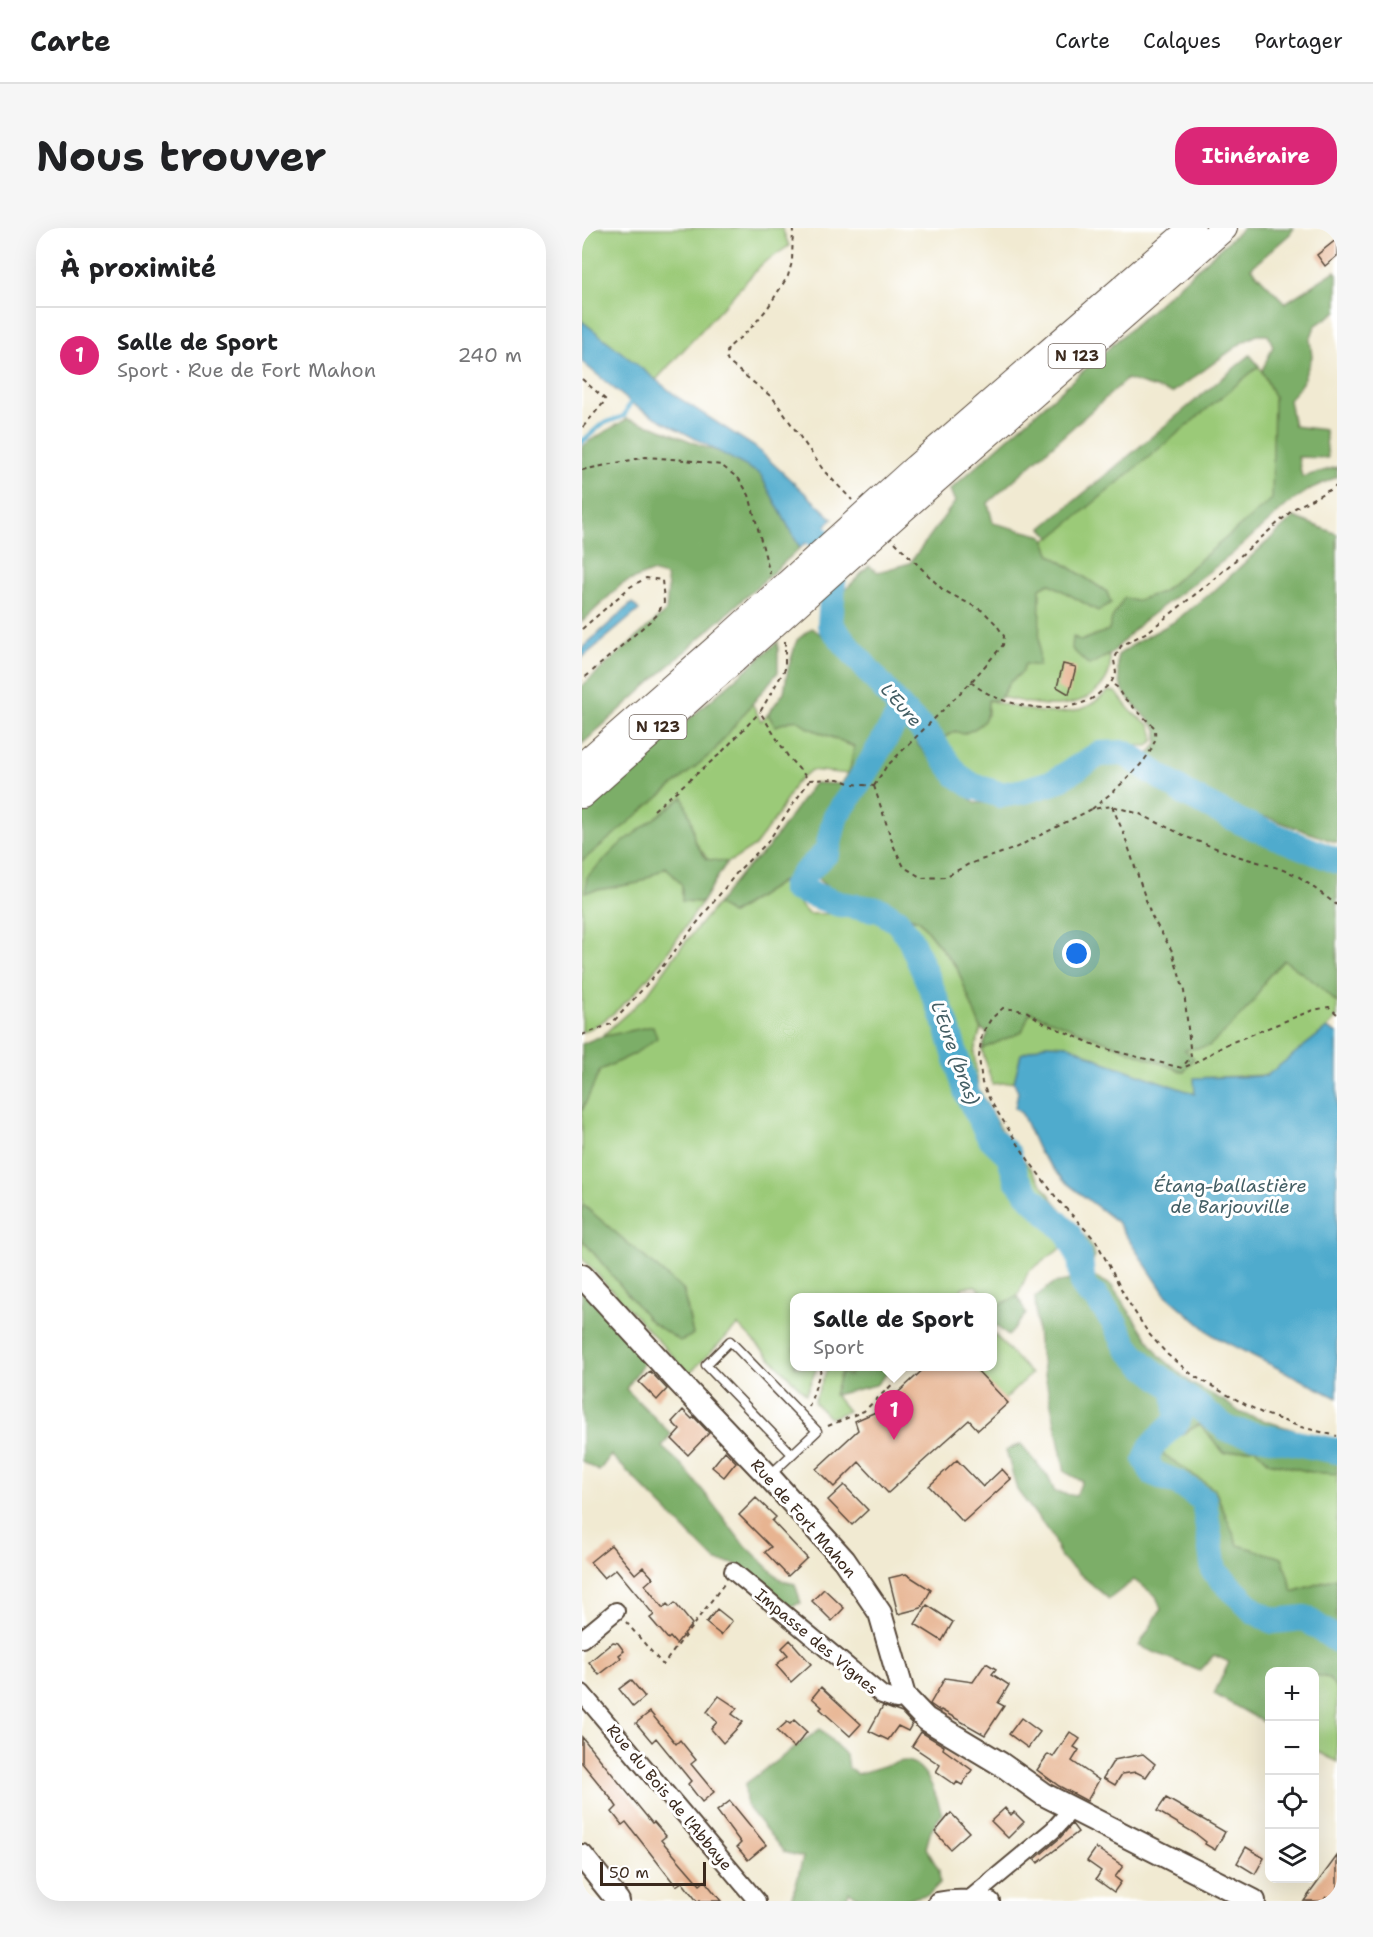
<!DOCTYPE html>
<html lang="fr">
<meta charset="utf-8">
<style>
body{margin:0;font-family:"Shantell Sans",sans-serif;background:#f6f6f6;color:#202124}
.controls{position:absolute;right:18px;bottom:18px;display:grid;overflow:hidden;border-radius:12px;box-shadow:0 6px 24px #0002}
.controls button{width:54px;height:54px;display:grid;place-items:center;padding:0;border:0;border-bottom:2px solid #e0e0e0;background:#fff;color:#202124;font:30px sans-serif}
.scale{position:absolute;left:18px;bottom:15px;width:106px;box-sizing:border-box;padding-left:6px;border:3px solid #3b2a1e;border-top:0;font-size:16px;line-height:21px;white-space:nowrap;color:#3b2a1e;-webkit-text-stroke:4px #fff;paint-order:stroke}
.you{position:absolute;left:495px;top:726px;width:21px;height:21px;margin:-15px;border:4px solid #fff;border-radius:50%;background:#1a73e8;box-shadow:0 0 0 9px #1a73e833}
.badge{display:grid;place-items:center;width:39px;height:39px;border-radius:50%;background:#db2777;color:#fff;font-size:20px;font-weight:700}
.pin{position:absolute;translate:-50% -50px;filter:drop-shadow(0 2px 3px #0008)}
.pin::after{content:'';position:absolute;top:32px;width:21px;height:18px;background:inherit;clip-path:polygon(0 0,100% 0,50% 100%)}
.popup{position:absolute;left:208px;top:1065px;width:207px;height:78px;box-sizing:border-box;display:grid;place-content:center;border-radius:12px;background:#fff;filter:drop-shadow(0 2px 4px #0005);font-size:20px;white-space:nowrap;color:#757577}
.popup b{font-size:22px;color:#202124}
.popup::after{content:'';position:absolute;left:50%;top:100%;margin-left:-12px;border:12px solid transparent;border-top-color:#fff}
.list{margin:0;padding:0;list-style:none}
h2{display:flex;justify-content:space-between;align-items:center;height:78px;margin:0;padding:0 24px;font-size:26px}
h2 small{font-size:20px;font-weight:400;color:#757577}
.list li{display:grid;grid-template-columns:39px 1fr auto;gap:18px;align-items:center;box-sizing:border-box;height:96px;padding:0 24px;border-top:2px solid #e0e0e0}
.list b{display:block;font-size:22px;white-space:nowrap}
.list p{margin:0;font-size:20px;white-space:nowrap;color:#757577}
.list em{font-size:20px;font-style:normal;color:#757577}
.icon{flex:none;width:33px;height:33px;fill:none;stroke:currentColor;stroke-width:2;stroke-linecap:round;stroke-linejoin:round}
.map{position:relative;flex:none;width:755px;height:1673px;overflow:hidden;border-radius:24px}
header{display:flex;align-items:center;gap:36px;box-sizing:border-box;height:84px;padding:0 30px;background:#fff;border-bottom:2px solid #e0e0e0}
header strong{font-size:28px}
nav{display:flex;gap:33px;margin-inline-start:auto;font-size:21px}
.intro{display:flex;align-items:center;justify-content:space-between;box-sizing:border-box;height:144px;padding:0 36px}
h1{margin:0;font-size:42px}
.button{padding:15px 27px;border-radius:24px;background:#db2777;color:#fff;font-size:21px;font-weight:700}
main{display:flex;gap:36px;padding:0 36px}
aside{flex:1;background:#fff;border-radius:24px;box-shadow:0 6px 24px #0002}
.map>svg:first-child{display:block}
.green{fill:#9bca78;stroke:#6b7a4b;stroke-width:1.5}
.forest{fill:#7cae68;stroke:#5c6c43;stroke-width:1.5}
.water{fill:#4fabcd;stroke:#456a76;stroke-width:1.5}
.lines{fill:none;stroke-linecap:round;stroke-linejoin:round}
.stream{stroke:#4fabcd;stroke-width:4.5}
.river{stroke:#4fabcd;stroke-width:26}
.building{fill:#e7b491}
.lane-casing{stroke:#564739;stroke-width:11}
.street-casing{stroke:#564739;stroke-width:20}
.secondary-casing{stroke:#564739;stroke-width:26}
.primary-casing{stroke:#564739;stroke-width:28}
.path{stroke:#564739;stroke-width:2;stroke-dasharray:4.5 4.5;stroke-linecap:butt}
.lane{stroke:#fff;stroke-width:8}
.street{stroke:#fff;stroke-width:16}
.secondary{stroke:#fff;stroke-width:22}
.primary{stroke:#fff;stroke-width:26}
.primary-bridge-casing{stroke:#564739;stroke-width:28;stroke-linecap:butt}
.primary-bridge{stroke:#fff;stroke-width:26}
.labels{text-anchor:middle;stroke-width:6;stroke-linejoin:round;paint-order:stroke}
.shield{fill:#fff;stroke:#766a62;stroke-width:1.5}
.shield-label{font-size:15px;font-weight:bold;fill:#3b2a1e}
.street-label{font-size:16px;fill:#3b2a1e;stroke:#fff}
.water-label{font-size:18px;font-style:italic;fill:#435e64;stroke:#fff}
</style>
<header>
<strong>Carte</strong>
<nav><a>Carte</a><a>Calques</a><a>Partager</a></nav>
</header>
<div class="intro"><h1>Nous trouver</h1><a class="button">Itinéraire</a></div>
<main>
<aside>
<h2>À proximité<small></small></h2>
<ul class="list">
<li><span class="badge">1</span><div><b>Salle de Sport</b><p>Sport · Rue de Fort Mahon</p></div><em>240 m</em></li>
</ul>
</aside>
<div class="map">
<svg width="755" height="1673" viewBox="0 0 755 1673">
<rect width="100%" height="100%" fill="#fff"/>
<filter id="ink" filterUnits="userSpaceOnUse"><feTurbulence type="fractalNoise" baseFrequency=".0167" numOctaves="2"/><feDisplacementMap in="SourceGraphic" scale="12" xChannelSelector="R" yChannelSelector="G"/><feConvolveMatrix kernelMatrix="1 2 1 2 8 2 1 2 1" color-interpolation-filters="sRGB"/></filter>
<filter id="wash" filterUnits="userSpaceOnUse"><feTurbulence type="fractalNoise" baseFrequency=".008" numOctaves="4" result="noise"/><feDisplacementMap in="SourceGraphic" scale="24" xChannelSelector="R" yChannelSelector="G"/><feGaussianBlur stdDeviation="1.35" result="paint"/><feColorMatrix in="noise" values="0 0 0 0 0 0 0 0 0 0 0 0 0 0 0 0 0 1.4 0 .05"/><feComposite in="paint" operator="in"/></filter>
<g filter="url(#wash)">
<rect width="100%" height="100%" fill="#f1ead2"/>
<path class="green" d="M0,0h200l7,18 -27,18 -106,116 -74,-59z
M677,138l15,30 -1,103 -111,93 -27,9 -26,29 -28,11 -7,-4 15,28 20,-10c3,11 0,21 -7,30 -25,30 -68,20 -101,12l9,-15 12,-10 3,-8 14,2v-78l10,-5 49,28 9,-19 -56,-37 -6,-14z
M527,463l7,1c5,6 9,13 15,19 12,13 21,7 23,29l-6,6 -34,-1 -30,4 -47,35 -26,3 -31,-3 -20,-17 -17,-29 45,-23v-15c29,8 68,20 98,7 8,-3 16,-11 23,-16z
M170,475l9,18 7,-7 7,12 21,-7 13,9 45,19 -4,23 -2,4 -37,-4 -16,14 -18,32 -22,30 -22,14 -6,2 -19,-2 -14,-20 -2,-17 -10,-25 -94,79 -3,15 53,-9 28,-16 16,18v16l20,1c-27,41 -73,113 -120,130v-171l131,-109z
M199,654l27,32 58,-1 53,7 38,48 24,61 -7,23 4,36 20,37 57,77 34,40 6,14 -4,9 -28,-18 -35,25 -10,24 -25,12v-10l-8,-1 -9,-11 -13,1 -6,10 -162,1v68l22,1 -11,27 -68,-69 -49,49 -107,-116v-19l69,83 42,13 -9,-44 -102,-87v-93l18,-41 34,-16 18,-28 -51,11 45,-41 36,-50 35,-42 15,10z
M702,732l33,24 20,19v14l-10,11 -59,47 -73,3 1,17 -92,-33 -35,-17 -23,-1 -25,10 -7,28 -22,2 -10,-35 39,-17 9,-20 154,60v-22l70,-49 12,-22z
M411,1105l38,41 -27,26 -31,-33 20,-1z
M246,1139h25l-3,9 -9,-4 -7,22 14,17 -18,7 -16,-16z
M618,1196l24,29 31,-5 14,14 42,10 26,2v105l-2,-1 -42,14 -11,-34 -44,-13 -23,-55 -59,-41z
M732,1447l15,3 8,13v71l-22,-12z"/>
<path class="forest" d="M661,0h51l-4,6 -39,34 34,35 50,-32 2,3v37l-22,15 -5,14 2,17 -10,26 -13,17 5,26 31,4 3,28 -30,-1 4,20 35,-10v10l-25,11 -24,16 -57,51 -89,67 -31,32 -22,11 -17,-16 1,-12 8,4 28,-11 3,-12 12,-20 12,3 26,-9 110,-93 2,-103 -12,-25 11,-25 -5,-11h-11l-14,7 -71,51 -45,-14 -139,124 5,20 50,13 8,19 56,37 4,11 -13,8 -49,-28 -9,5 -1,78 -14,-2 -3,8 -12,10 -11,18h-11c0,22 -5,26 -25,34l-8,-3 -12,7 -9,-9 -12,-5 -37,-41 -49,-60 2,-26 31,-31 9,6 32,-9 45,-61 -5,-12z
M668,127l9,11 -208,172 -9,-10z
M45,191l29,8 51,21 24,7 29,19 40,74 -218,196v-58l84,-75 2,-24 -2,-11 -15,-4 -29,12 -40,38v-175l9,-7z
M712,289l43,17v309l-68,-25 -40,-6 -38,-21 -47,-31 13,-16v-15c-24,-28 -42,-32 -39,-74l21,-14 33,-18 42,-32z
M230,400l26,19 13,20 20,18 36,39 11,21 29,33 28,25 41,-1 33,-9 16,-13 34,-19 21,-1 88,54 85,33 44,24v132l-20,-19 -33,-24 -18,19 -12,22 -25,27 -20,18 -24,4 9,8 -10,14 -154,-60 -8,20 -40,17 6,-16 -7,-4 -24,-61 -38,-48 -80,-23 -20,-17 -3,-17 -35,19 -50,32 -14,-10 25,-32 26,-24 46,-65 27,1 9,-14 4,-24 -45,-18 -13,-9 -21,7 -7,-12 16,-22 4,-23 9,-29z
M196,414v30l-65,80 -131,109v-49z
M101,569l9,26 2,17 12,19 21,3 -25,40 -20,-1v-16l-16,-18 -28,16 -53,9 2,-15 31,-31z
M71,798l4,12 -23,16 -34,16 -18,41v-67l14,-6z
M0,976l101,86 10,45 -13,6 -29,-19 -69,-83z
M504,1044l25,13 48,70 33,29 32,17 17,12 56,18 40,10v33l-26,-2 -42,-10 -14,-14 -31,5 -24,-29 -44,25 59,41 23,55 44,13 11,34 43,-14 1,1v112l-8,-13 -14,-3 -1,-3h-44l-1,53 -55,-31 15,-32 -15,-7 -14,16 -61,-25 22,-37 -5,-13 -22,-16 -25,19 -48,-41 -9,-22 -35,-46 -11,-40 15,-6 27,33 7,15 21,4 6,-15 -17,-9 -27,-130 -3,-45 19,-14 17,-3 15,17z
M0,1062l64,69 -20,30 45,45 -9,13 20,18 22,27 36,48 42,41 13,3 6,19 -16,5 -49,-44 -20,-3 -105,-106 -12,16 -17,-10z
M436,1068l8,18 -18,22 -15,-13v-15z
M271,1139v-1l40,1 -17,18 -42,10 7,-23 8,4z
M238,1501l26,26 2,13 10,6c12,-3 37,-13 47,-13 22,1 32,37 37,53l-11,16 -5,18 13,22 1,13 -11,11 -30,7 -35,-1 -15,-8 -3,9 -54,-1 11,-43 -19,-5 -38,-47 -1,-21z"/>
<path class="water" d="M0,93l98,78 75,48 78,72 -33,29 -40,-74 -125,-68 -53,-44z
M50,375l7,7 -57,48v-10z
M745,800l10,6v364l-123,-62 -49,-42 -48,-72 -53,-41 -25,-29 -17,-38 -7,-6 3,-16 -4,-10 7,-28 25,-10 23,1 35,17 91,32 -1,-16 72,-2z"/>
<g class="lines">
<path class="stream" d="M0,214l20,-18 22,-8 8,-17"/>
<path class="river" d="M213,280l40,50 -5,67 72,85 24,23 31,42 16,11 28,9 23,-4 30,-9 45,-28 26,-1 61,41 55,28 96,39
M320,482l-43,72 -24,36 -8,34 -24,23 -9,13 45,16 41,6 17,11 12,16 36,83 22,74 22,42 20,19 8,25 15,18 36,35 12,25 3,27 5,7 8,5 18,25 13,25 16,17 32,25 3,31 -27,27 -5,13 7,13 27,11 24,16 10,71 40,40 19,10 32,-3 32,22
M593,1161l54,41 108,21"/>
</g>
<g id="blocks">
<path class="building" d="M755,11v17l-12,10 -8,-11z
M481,436l13,3 -7,27 -12,-7z
M345,1138h46l35,37 -30,27 -9,-10 -81,73 -29,-31 -25,25 -18,-18 42,-39 -3,-9 23,-10z
M68,1143l17,18 -10,11 -18,-18z
M101,1182l9,9 2,-2 15,16 -21,22 -16,-16 8,-9 -8,-8z
M143,1223l11,11 -12,15 -12,-10z
M375,1232l26,27 19,-18 9,10 -48,43 -34,-36z
M262,1257l24,25 -16,15 -24,-25z
M174,1270l20,19 -4,4 35,37 -19,18 -23,-24 6,-5 -32,-32z
M29,1317l24,29 8,-7 10,11 -8,7 18,23 4,-4 3,3 5,-4 17,21 -16,20 -6,-7 -2,2 -18,-21 4,-3 -38,-46 -12,9 -14,-16z
M324,1346l25,16 -10,18 -23,6 -9,-36z
M242,1361l20,19 -12,13 -20,-20z
M345,1377l26,17 -11,19 -27,-17z
M135,1381l15,12 -11,14 -15,-12z
M208,1412l21,24 -20,18 -15,-17 12,-10 -6,-7z
M31,1414l5,1 6,8 -5,4 2,3 -22,17 -10,-13z
M404,1435l10,6 -4,5 17,11 -11,18 6,3 -19,29 -44,-25 -1,1 -10,-7 15,-26 28,4z
M49,1452l14,17 -12,10 -14,-18z
M239,1459l40,37 -11,12 -30,-27 2,-2 -10,-9z
M137,1468l18,12 -5,6 11,8 -20,21 -12,-14 6,-7 -10,-10z
M301,1478l19,7 10,11 -4,7 -10,-5 -10,14 -19,-9z
M68,1484l26,32 4,-4 16,20 -5,4 23,28 -12,10 -14,-18 3,-3 -35,-43 -4,4 -16,-19z
M439,1490l19,14 -12,16 -19,-14z
M212,1492l13,12 -13,16 -17,-17 10,-9 3,2z
M339,1504l23,14 -1,3 29,21 -10,15 -5,-3 -2,3 -19,-13 4,-7 -28,-19z
M488,1504l10,7 -6,8 5,3 -7,11 27,19 -12,21 -28,-15 -22,-16 11,-16 5,3z
M0,1509l70,86 2,-1 12,14 -5,4 39,45 5,-4 16,20h-24l-15,-19 -6,4 -50,-64 -4,3 -10,-13 5,-5 -4,-6 -31,-38z
M561,1526l12,10 -9,13 -10,-5 -14,2 -7,11 -12,-7 11,-18z
M584,1570l59,34 -10,18 -10,-6 1,-2 -10,-8 -39,-23z
M148,1573l36,44 -18,15 -11,-13 4,-4 -24,-32z
M423,1580l6,7 3,-3 10,10 -16,16 -17,-17z
M369,1585l18,19 -19,17 -15,-17z
M490,1596l6,8 -40,31 -3,-4 25,-21z
M664,1619l18,11 -9,16 -18,-11z
M514,1620l27,18 -8,11 6,5 -7,10 -18,-13 5,-8 -14,-10z
M755,1628v40l-11,1 -3,4h-19z"/>
</g>
</g>
<g filter="url(#ink)">
<use href="#blocks" fill-opacity="0" stroke="#564739" stroke-width="1.5"/>
<g class="lines">
<g class="lane-casing">
<path id="lane" d="M187,1248l48,-45 -87,-90 -24,24 86,89"/>
</g>
<g class="street-casing">
<path id="street" d="M151,1343l149,124 14,5 8,-4
M0,1411l34,-28
M0,1465l175,208
M388,1671l83,-69 18,-20
M355,1673c18,-4 36,-2 54,0"/>
</g>
<g class="secondary-casing">
<path id="secondary" d="M0,1048l97,106 93,98 72,80 36,53 24,83 22,23 75,45 42,30 211,107
M0,1628l36,45"/>
</g>
<g class="primary-casing">
<path id="primary" d="M332,241l278,-241
M348,257l294,-257
M0,538l140,-123
M0,567l152,-135"/>
</g>
<path class="path" d="M211,0l-1,34 -4,14 -21,33 -17,20 -22,19 -2,9 2,5 45,36 51,73 28,29
M0,151l24,21 -24,28
M0,242l64,-13 39,3 36,5 18,14 10,16 21,79
M0,401l48,-42 16,-9 16,2 2,22 -8,14 -74,64
M203,413v28l-25,43 29,46 20,22 29,-1 15,5 21,2
M389,454c27,24 80,33 114,20 10,-3 18,-13 26,-19
M292,558l12,-19 85,-85 32,-37 1,-9 -8,-12 -13,-13 -40,-21 -48,-48
M292,558l20,61 10,20 18,11 23,-1 24,-13 44,-15 79,-40 20,-3 28,8 49,24 48,18 41,12 20,8 39,29
M530,578l12,28 27,81 21,36 12,40 7,66 -9,10
M510,581c18,-15 55,-44 62,-66 2,-5 1,-10 1,-15l-33,-32 -5,-9 -6,-4 5,-10 -2,-13 7,-14 28,-15 58,-46 88,-77 42,-22
M72,582l66,-56 40,-42
M755,786l-8,-7 -16,3 -88,35 -30,18 -13,5 -80,-20 -58,-25 -18,-12 -23,-3 -12,11 -9,15 -3,23 3,26 9,19 38,59 29,39 38,41 31,59 22,34 19,21 26,21 32,18 36,19 39,14 36,9
M0,807l29,-11 15,-16 36,-41 77,-97 28,-27 42,-62
M227,1179l13,-41
M246,1198l36,-15 48,-45
M44,1394l37,43 61,-81"/>
<use href="#lane" class="lane"/>
<use href="#street" class="street"/>
<use href="#secondary" class="secondary"/>
<use href="#primary" class="primary"/>
<g class="primary-bridge-casing">
<path id="primary-bridge" d="M140,415l192,-174
M152,432l196,-175"/>
</g>
<use href="#primary-bridge" class="primary-bridge"/>
</g>
</g>
<g class="labels">
<g class="shield">
<rect x="466.5" y="116" width="57" height="24" rx="4.5"/>
<rect x="47.5" y="487" width="57" height="24" rx="4.5"/>
</g>
<g class="shield-label">
<text x="495" y="133">N 123</text>
<text x="76" y="504">N 123</text>
</g>
<g class="street-label">
<text transform="translate(222 1290) rotate(49)" y="6">Rue de Fort Mahon</text>
<text transform="translate(235 1413) rotate(40)" y="6">Impasse des Vignes</text>
<text transform="translate(88 1569) rotate(50)" y="6">Rue du Bois de l'Abbaye</text>
</g>
<g class="water-label">
<text transform="translate(319 477) rotate(48)" y="6">L'Eure</text>
<text transform="translate(373 825) rotate(70)" y="6">L'Eure (bras)</text>
<text x="648" y="964">Étang-ballastière<tspan x="648" dy="21">de Barjouville</tspan></text>
</g>
</g>
</svg>
<div class="controls">
<button>+</button>
<button>−</button>
<button><svg class="icon" aria-label="locate" viewBox="0 0 24 24"><circle cx="12" cy="12" r="6"/><path d="M12 2v4M12 18v4M2 12h4M18 12h4"/></svg></button>
<button><svg class="icon" aria-label="layers" viewBox="0 0 24 24"><path d="M12 4l9 5-9 5-9-5zM3 14l9 5 9-5"/></svg></button>
</div>
<div class="scale">50 m</div>
<div class="you"></div>
<div class="pin badge" style="left:312px;top:1212px">1</div>
<div class="popup"><b>Salle de Sport</b>Sport</div>
</div>
</main>
